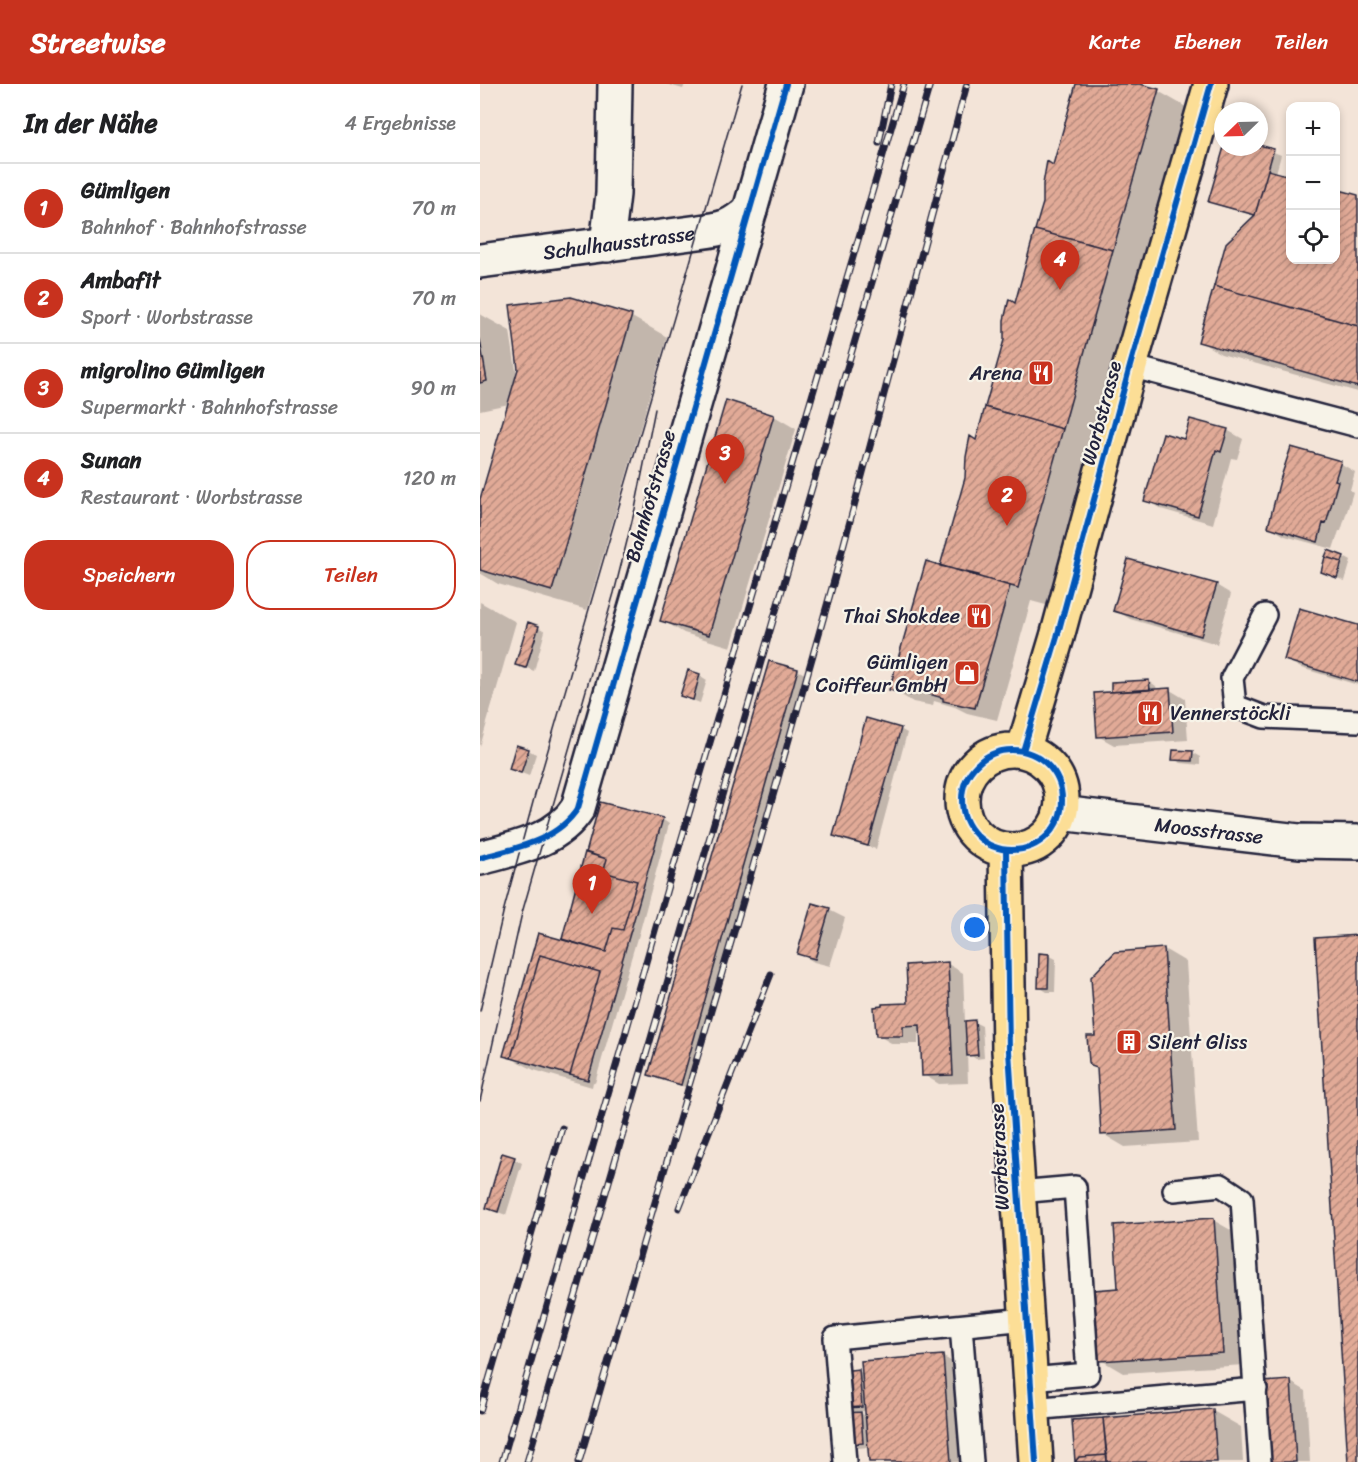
<!DOCTYPE html>
<html lang="de">
<meta charset="utf-8">
<style>
body{margin:0;font-family:Sriracha,sans-serif;background:#f6f6f6;color:#202124}
.controls{position:absolute;right:18px;top:18px;display:grid;overflow:hidden;border-radius:12px;box-shadow:0 3px 9px #0003}
.controls button{width:54px;height:54px;display:grid;place-items:center;padding:0;border:0;border-bottom:2px solid #e0e0e0;background:#fff;color:#202124;font:30px sans-serif}
.compass{position:absolute;left:734px;top:18px;width:54px;height:54px;border-radius:50%;background:#fff;box-shadow:0 3px 9px #0003;rotate:247deg}
.you{position:absolute;left:495px;top:844px;width:21px;height:21px;margin:-15px;border:4px solid #fff;border-radius:50%;background:#1a73e8;box-shadow:0 0 0 9px #1a73e833}
.badge{display:grid;place-items:center;width:39px;height:39px;border-radius:50%;background:#c8321e;color:#fff;font-size:20px;font-weight:700}
.pin{position:absolute;translate:-50% -50px;filter:drop-shadow(0 2px 3px #0008)}
.pin::after{content:'';position:absolute;top:32px;width:21px;height:18px;background:inherit;clip-path:polygon(0 0,100% 0,50% 100%)}
.list{margin:0;padding:0;list-style:none}
h2{display:flex;justify-content:space-between;align-items:center;height:78px;margin:0;padding:0 24px;font-size:26px}
h2 small{font-size:20px;font-weight:400;color:#757577}
.list li{display:grid;grid-template-columns:39px 1fr auto;gap:18px;align-items:center;box-sizing:border-box;height:90px;padding:0 24px;border-top:2px solid #e0e0e0}
.list b{display:block;font-size:22px;white-space:nowrap}
.list p{margin:0;font-size:20px;white-space:nowrap;color:#757577}
.list em{font-size:20px;font-style:normal;color:#757577}
.actions{display:flex;gap:12px;padding:18px 24px}
.actions a{flex:1;padding:14px 0;border:2px solid #c8321e;border-radius:24px;text-align:center;font-size:21px;color:#c8321e}
.actions .main{background:#c8321e;color:#fff}
.icon{flex:none;width:33px;height:33px;fill:none;stroke:currentColor;stroke-width:2;stroke-linecap:round;stroke-linejoin:round}
.map{position:relative;flex:none;width:878px;height:1378px;overflow:hidden}
header{display:flex;align-items:center;gap:36px;box-sizing:border-box;height:84px;padding:0 30px;background:#c8321e;color:#fff}
header strong{font-size:28px}
nav{display:flex;gap:33px;margin-inline-start:auto;font-size:21px}
main{display:flex}
aside{flex:1;background:#fff}
.map>svg:first-child{display:block}
.shadow{fill:#0003;fill-rule:evenodd}
.building{fill:url(#building-hatch);stroke:#22223b;stroke-width:1.5}
.lines{fill:none;stroke-linecap:round;stroke-linejoin:round}
.service-casing{stroke:#22223b;stroke-width:26}
.minor-casing{stroke:#22223b;stroke-width:38}
.tertiary-casing{stroke:#22223b;stroke-width:38}
.primary-casing{stroke:#22223b;stroke-width:38}
.service{stroke:#f7f3e8;stroke-width:21}
.minor{stroke:#f7f3e8;stroke-width:33}
.tertiary{stroke:#f7f3e8;stroke-width:33}
.primary{stroke:#fcde96;stroke-width:33}
.tram{stroke:#22223b;stroke-width:1.5}
.rail-casing{stroke:#22223b;stroke-width:7}
.rail{stroke:#f7f3e8;stroke-width:4.5;stroke-dasharray:14;stroke-linecap:butt}
.cycleway-casing{stroke:#f7f3e8;stroke-width:10}
.cycleway{stroke:#0057b8;stroke-width:6}
.labels{text-anchor:middle;stroke-width:4.5;stroke-linejoin:round;paint-order:stroke}
.street-label{font-size:20px;fill:#22223b;stroke:#f7f3e8}
.poi-label{font-size:20px;fill:#22223b;stroke:#f7f3e8;text-anchor:end}
</style>
<header>
<strong>Streetwise</strong>
<nav><a>Karte</a><a>Ebenen</a><a>Teilen</a></nav>
</header>
<main>
<aside>
<h2>In der Nähe<small>4 Ergebnisse</small></h2>
<ul class="list">
<li><span class="badge">1</span><div><b>Gümligen</b><p>Bahnhof · Bahnhofstrasse</p></div><em>70 m</em></li>
<li><span class="badge">2</span><div><b>Ambafit</b><p>Sport · Worbstrasse</p></div><em>70 m</em></li>
<li><span class="badge">3</span><div><b>migrolino Gümligen</b><p>Supermarkt · Bahnhofstrasse</p></div><em>90 m</em></li>
<li><span class="badge">4</span><div><b>Sunan</b><p>Restaurant · Worbstrasse</p></div><em>120 m</em></li>
</ul>
<div class="actions"><a class="main">Speichern</a><a>Teilen</a></div>
</aside>
<div class="map">
<svg width="878" height="1378" viewBox="0 0 878 1378">
<defs>
<pattern id="building-hatch" width="6" height="6" patternUnits="userSpaceOnUse" patternTransform="scale(1.5)"><rect width="6" height="6" fill="#e1aa97"/><path d="M-1 1l2-2M0 6l6-6M5 7l2-2" fill="none" stroke="#b68a7c"/></pattern>
</defs>
<rect width="100%" height="100%" fill="#f3e4d8"/>
<filter id="ink" filterUnits="userSpaceOnUse"><feTurbulence type="fractalNoise" baseFrequency=".0167" numOctaves="2"/><feDisplacementMap in="SourceGraphic" scale="12" xChannelSelector="R" yChannelSelector="G"/><feConvolveMatrix kernelMatrix="1 2 1 2 8 2 1 2 1" color-interpolation-filters="sRGB"/></filter>
<g filter="url(#ink)">
<path class="shadow" d="M186,0h19l-2,5z
M598,0h57l23,7 35,20 -140,496 -22,-6 -34,119 -30,-7 -12,-6 -21,-6 -1,5 -20,-4 -22,-13 50,-122z
M779,62l22,9 -5,18 14,4v83h46v-70l22,7v195l-137,-38 -22,-13 57,-125 -39,-11 -7,-4 16,-54z
M91,215l61,18 35,20 -80,273 -89,-26 -18,-11v-69l29,-100 -29,6v-96l30,17 7,45z
M247,318l47,14 22,13 -65,218 -47,-14 -22,-13z
M747,346l16,9 -6,20 -6,-1 -18,66 -52,-15 -15,-9 39,-59z
M860,379l15,9 -5,18 3,2 -12,39h-2l-6,18 -48,-13 -15,-9z
M864,473l7,4 -6,20 -23,-9z
M736,501l15,9 -14,50 -87,-25 -15,-9z
M0,518l36,20 -36,125z
M58,543l7,4 -11,40 -17,-7z
M878,543v58l-57,-17 -15,-8z
M317,586l8,4 -116,414 -32,-9 -7,-4z
M219,591l8,5 -7,23 -18,-7z
M669,597l7,5 1,5 13,-1 15,9 3,41 -74,5 -16,-9z
M420,645l7,4 -31,116 -34,-9 -7,-4z
M48,666l8,4 -7,22 -18,-7z
M694,667l19,2 7,4v8l-19,-2 -7,-4z
M182,735l7,5 -31,114h-1l-42,145 -2,-1 -1,5 -58,-17 -29,-15 65,-113 -6,-3z
M349,826l16,8 -15,48 -16,-4 -15,-9z
M684,865l22,13 12,180 -73,5 -22,-13 -7,-97z
M568,871l8,4 -1,33h-8l-8,-5z
M468,880l15,9 2,49h9l8,4 2,32 -8,1 -9,-6 1,30 -29,1 -15,-9 -2,-41h-4v10h-25l-16,-9z
M34,1075l8,4 -16,52 -19,-7z
M733,1136l23,13 8,132 -121,8 -22,-13 19,-71z
M462,1272l28,16 7,90h-107l-1,-15 -11,1 -7,-4 6,-30 -11,-7 13,-36 5,3zM377,1327h10v6z
M811,1298l15,9 4,71h-42z
M733,1327l28,16 2,35h-166z"/>
<path class="building" d="M596,0h64l19,5 -46,161 -78,-20 8,-27v-19l4,-23 6,4z
M779,61l15,4 -19,66 -47,-13 16,-55h35z
M788,86l22,6v84h46v-71l22,6v131l-144,-40 12,-43 29,-28z
M555,146l78,20 -50,179 -78,-22 19,-67v-20l5,-21 6,4z
M734,202l144,40v61l-160,-45z
M91,213l61,18 -80,276 -72,-21v-71l38,-130 -8,-64z
M0,256l7,41 -7,2z
M246,316l48,15 -65,220 -49,-14z
M505,323l78,22 -45,159 -39,-11v-2l-39,-9 25,-88 1,-21 4,-21 6,4z
M710,335l38,10 -7,23 -5,-2 -18,66 -54,-15 19,-68 21,6z
M811,363l50,14 -6,19 3,1 -12,43 -3,-1 -5,19 -50,-15 12,-47z
M848,466l16,6 -2,6 -17,-5z
M845,473l17,5 -5,16 -16,-6z
M648,475l89,25 -16,52 -88,-25z
M446,477l84,25 -35,122 -32,-7v-3l-31,-9 -1,6 -22,-5z
M819,524l59,17v57l-74,-22z
M48,538l11,4 -13,42 -11,-3z
M289,577l29,8 -117,416 -33,-10z
M208,586l12,4 -7,26 -13,-4z
M669,596l1,10 -39,2v-10z
M690,604l3,44 -76,5 -3,-44z
M386,634l35,10 -33,118 -35,-10z
M36,661l13,4 -8,24 -12,-4z
M693,666l20,1 -1,10 -20,-1z
M120,718l63,16 -75,262 -18,-5 30,-103 -60,-17 -29,103 -8,-2 35,-123 68,19 7,-24 10,2 14,-49 -34,-9 4,-13 -21,-6z
M105,768l22,7 -4,13 34,9 -14,49 -10,-2 -7,24 -44,-13z
M332,819l18,5 -15,51 -18,-5z
M878,851v527h-10l-33,-524z
M684,864l12,182 -75,5 -4,-67 -6,-2 -2,-4 -2,-26h8l-4,-59 24,-25z
M559,869l10,1 -1,34h-10z
M60,871l60,17 -30,103 -59,-17z
M468,878l5,113 -31,1 -2,-51 -17,1v10h-27l-2,-29 8,-1v-2l26,-1 -2,-38z
M495,936l3,35 -11,1 -2,-35z
M22,1069l13,4 -17,55 -12,-4z
M734,1134l9,135 -124,8 -5,-71 24,-2 -4,-63z
M463,1271l8,107h-82l-8,-101z
M379,1285l3,38 -18,1 -3,-37z
M811,1296l5,82h-29l-5,-80z
M733,1325l4,53h-110l-4,-44z
M381,1328l2,31 -14,1 -3,-31z
M623,1334l4,37 -28,2 -4,5 -3,-42z
M627,1371v7h-32l4,-5z"/>
<g class="lines">
<g class="service-casing">
<path id="service" d="M650,282l228,60
M785,531l-33,63 3,28 29,11 94,4
M694,1106l47,-5 21,14 18,263
M538,1108l57,-5 13,187 -58,5
M481,1242l11,136
M552,1325l224,-20
M365,1378l-10,-124 191,-19"/>
</g>
<g class="minor-casing">
<path id="minor" d="M127,161l6,-51 2,-110
M0,774c36,-10 77,-17 98,-50l172,-598"/>
</g>
<g class="tertiary-casing">
<g id="tertiary">
<path id="s1" d="M0,177l219,-29c24,-3 33,-5 51,-22l36,-126"/>
<path id="s2" d="M580,729l239,28 59,1"/>
</g>
</g>
<g class="primary-casing">
<path id="primary" d="M482 716a50 50 0 1 1 100 0a50 50 0 1 1-100 0Z
M543,667l34,-114 73,-271 81,-282
M526,766l3,201 27,411"/>
</g>
<use href="#service" class="service"/>
<use href="#minor" class="minor"/>
<use href="#tertiary" class="tertiary"/>
<use href="#primary" class="primary"/>
<path class="tram" d="M0,927l24,-102 32,-118 206,-707
M0,1017l42,-188 92,-320 21,-84 20,-100"/>
<g class="rail-casing">
<path id="rail" d="M399,59l12,-59
M199,1124l92,-234
M0,1327l82,-283
M22,1378l171,-594 231,-784
M47,1378l403,-1378
M99,1378l167,-571 89,-314 132,-493"/>
</g>
<use href="#rail" class="rail"/>
<g class="cycleway-casing">
<path id="cycleway" d="M482 716a50 50 0 1 1 100 0a50 50 0 1 1-100 0Z
M543,667l34,-114 73,-271 81,-282
M526,766l3,201 27,411
M0,774c36,-10 77,-17 98,-50l208,-724"/>
</g>
<use href="#cycleway" class="cycleway"/>
</g>
</g>
<defs>
<g id="restaurant-square" transform="scale(1.35)"><rect x="-9" y="-9" width="18" height="18" rx="4" fill="#c8321e" stroke="#f7f3e8"/><path d="M-5-6h1v4h1v-4h1v4h1v-4h1v5L-1.5 .5V6h-2V.5L-5-1ZM5-6V6H3V1.5H1.5Q1.5-4 5-6Z" fill="#fff"/></g>
<g id="shop-square" transform="scale(1.35)"><rect x="-9" y="-9" width="18" height="18" rx="4" fill="#c8321e" stroke="#f7f3e8"/><path d="M-5-2.5h2.3a2.7 3.5 0 0 1 5.4 0H5L5.5 6h-11ZM-1.5-2.5h3a1.5 2.3 0 0 0-3 0Z" fill="#fff"/></g>
<g id="building-square" transform="scale(1.35)"><rect x="-9" y="-9" width="18" height="18" rx="4" fill="#c8321e" stroke="#f7f3e8"/><path d="M-4-6H4V6H1V3H-1V6H-4ZM-2.5-4.3h1.7v1.8h-1.7ZM.8-4.3h1.7v1.8H.8ZM-2.5-1h1.7V.8h-1.7ZM.8-1h1.7V.8H.8Z" fill="#fff"/></g>
</defs>
<g fill-rule="evenodd">
<use href="#restaurant-square" x="561" y="289"/>
<use href="#restaurant-square" x="499" y="532"/>
<use href="#shop-square" x="487" y="589"/>
<use href="#restaurant-square" x="670" y="629"/>
<use href="#building-square" x="649" y="958"/>
</g>
<g class="labels">
<g class="street-label">
<text dy="7" stroke="none"><textPath href="#s1" startOffset="140">Schulhausstrasse</textPath></text>
<text transform="translate(621 329) rotate(-75)" y="7">Worbstrasse</text>
<text transform="translate(170 412) rotate(-74)" y="7">Bahnhofstrasse</text>
<text dy="7" stroke="none"><textPath href="#s2" startOffset="150">Moosstrasse</textPath></text>
<text transform="translate(519 1073) rotate(-93)" y="7">Worbstrasse</text>
</g>
<g class="poi-label">
<text x="542" y="296">Arena</text>
<text x="480" y="539">Thai Shokdee</text>
<text x="468" y="585">Gümligen<tspan x="468" dy="23">Coiffeur GmbH</tspan></text>
<text x="690" y="636" text-anchor="start">Vennerstöckli</text>
<text x="668" y="965" text-anchor="start">Silent Gliss</text>
</g>
</g>
</svg>
<div class="controls">
<button>+</button>
<button>−</button>
<button><svg class="icon" aria-label="locate" viewBox="0 0 24 24"><circle cx="12" cy="12" r="6"/><path d="M12 2v4M12 18v4M2 12h4M18 12h4"/></svg></button>
</div>
<svg class="compass" viewBox="-18 -18 36 36"><path d="M0-13l5 13h-10z" fill="#e53935"/><path d="M0 13l5-13h-10z" fill="#757577"/></svg>
<div class="you"></div>
<div class="pin badge" style="left:112px;top:830px">1</div>
<div class="pin badge" style="left:527px;top:442px">2</div>
<div class="pin badge" style="left:245px;top:400px">3</div>
<div class="pin badge" style="left:580px;top:206px">4</div>
</div>
</main>
